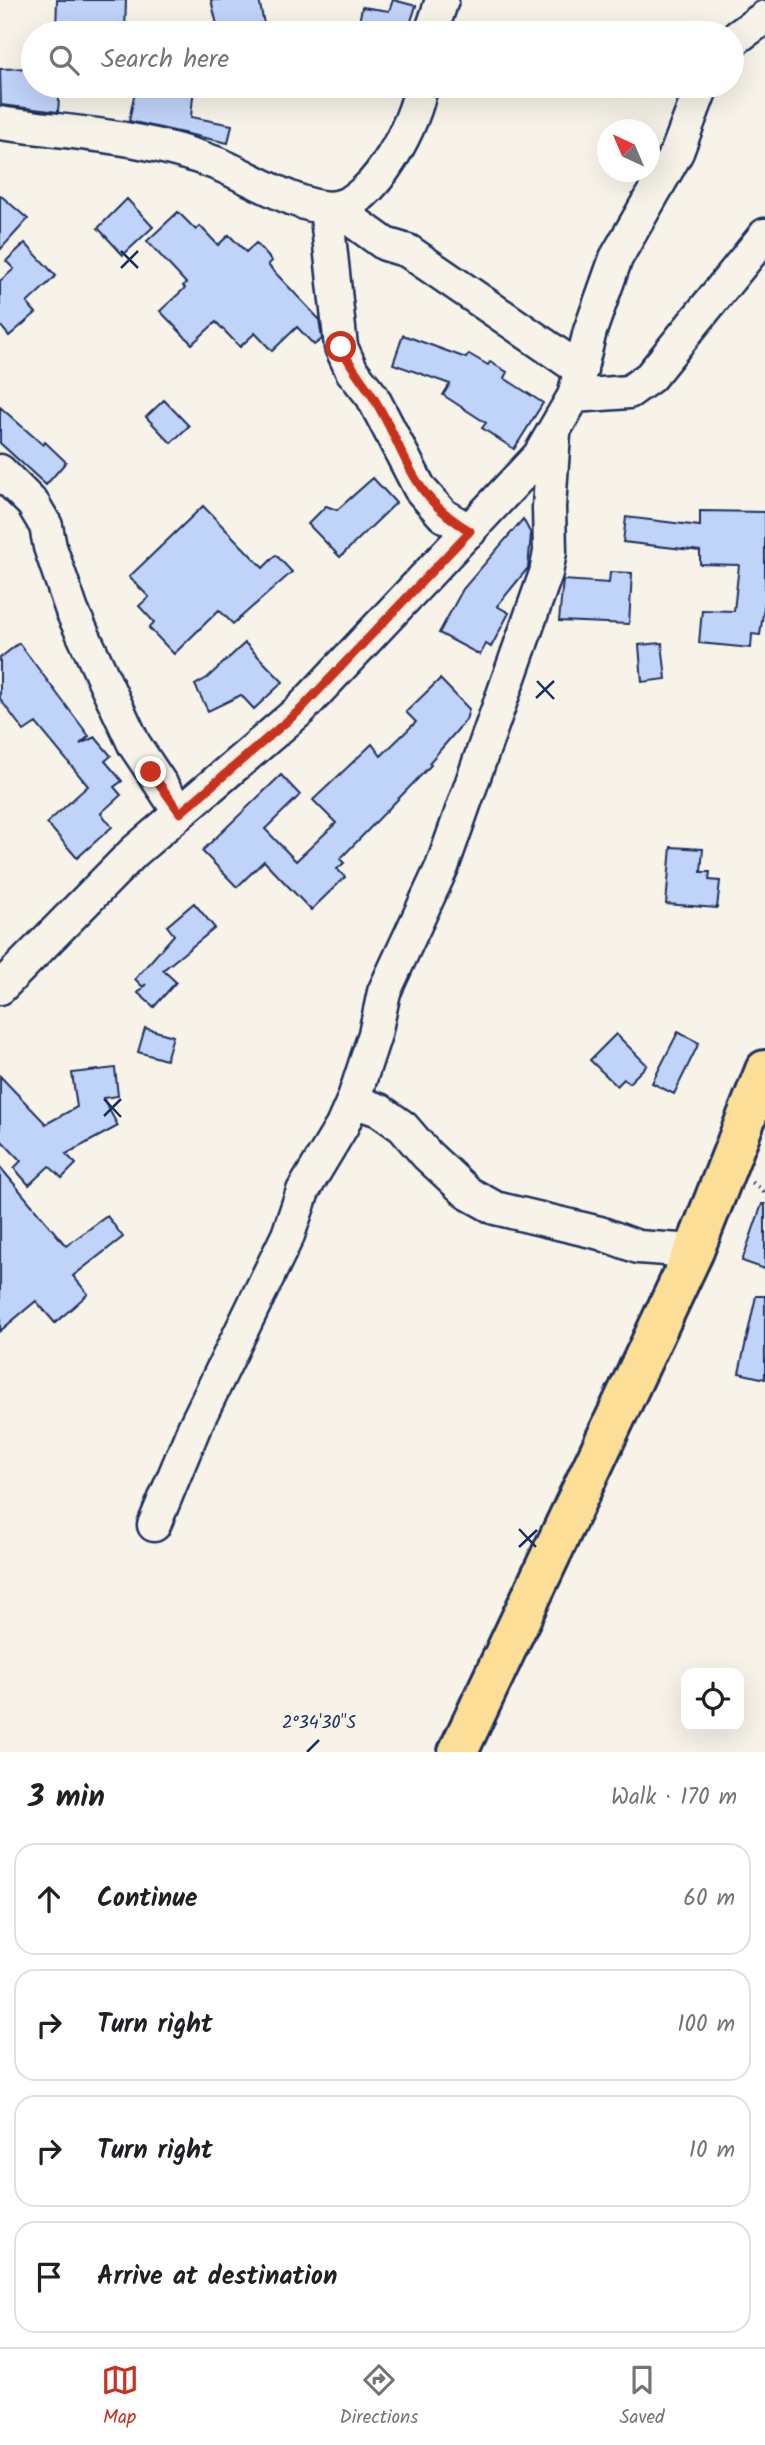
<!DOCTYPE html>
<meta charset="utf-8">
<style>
body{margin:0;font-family:Kalam,sans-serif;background:#f2f2f2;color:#202124}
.controls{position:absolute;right:21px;bottom:21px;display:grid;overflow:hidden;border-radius:14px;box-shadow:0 7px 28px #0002}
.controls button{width:63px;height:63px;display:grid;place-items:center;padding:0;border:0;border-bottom:2px solid #e0e0e0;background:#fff;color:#202124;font:35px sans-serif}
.compass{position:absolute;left:597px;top:119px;width:63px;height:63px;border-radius:50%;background:#fff;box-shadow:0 7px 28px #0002;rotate:316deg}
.stop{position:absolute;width:21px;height:21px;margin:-16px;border:5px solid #c8321e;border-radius:50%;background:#fff}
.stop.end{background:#c8321e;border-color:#fff;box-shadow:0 2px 7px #0008}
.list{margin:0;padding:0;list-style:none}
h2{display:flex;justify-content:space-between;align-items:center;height:91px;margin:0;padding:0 28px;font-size:30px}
h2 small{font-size:23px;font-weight:400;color:#757577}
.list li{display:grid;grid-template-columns:46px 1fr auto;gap:21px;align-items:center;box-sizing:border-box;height:112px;margin:0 14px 14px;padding:0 14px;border:2px solid #e0e0e0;border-radius:21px}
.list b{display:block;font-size:26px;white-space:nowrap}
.list em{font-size:23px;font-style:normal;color:#757577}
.icon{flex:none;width:38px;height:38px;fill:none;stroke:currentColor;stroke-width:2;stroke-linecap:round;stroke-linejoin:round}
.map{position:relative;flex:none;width:765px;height:1752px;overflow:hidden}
.search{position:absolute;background:#fff;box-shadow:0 7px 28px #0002;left:21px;right:21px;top:21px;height:77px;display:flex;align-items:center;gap:18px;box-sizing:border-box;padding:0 24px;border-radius:38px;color:#757577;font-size:26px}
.sheet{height:595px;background:#fff}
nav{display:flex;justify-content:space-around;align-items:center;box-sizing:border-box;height:98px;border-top:2px solid #e0e0e0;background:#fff;font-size:19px;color:#757577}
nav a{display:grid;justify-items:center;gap:4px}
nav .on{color:#c8321e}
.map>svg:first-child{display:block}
.building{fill:#c0d3f8;stroke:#1b2f5e;stroke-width:2}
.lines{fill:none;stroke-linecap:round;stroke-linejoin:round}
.minor-casing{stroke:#1b2f5e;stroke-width:37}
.major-casing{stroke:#1b2f5e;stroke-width:44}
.path{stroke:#1b2f5e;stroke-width:4.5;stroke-dasharray:2 5;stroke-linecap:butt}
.minor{stroke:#f7f3e8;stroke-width:32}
.major{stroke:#fcde96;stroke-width:38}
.route{stroke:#c8321e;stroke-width:9}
.ticks{fill:none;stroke:#1b2f5e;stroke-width:2.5}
.ticks-label{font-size:18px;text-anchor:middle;fill:#1b2f5e;stroke:#f7f3e8;stroke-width:5;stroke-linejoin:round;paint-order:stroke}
</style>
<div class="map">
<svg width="765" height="1752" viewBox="0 0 765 1752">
<rect width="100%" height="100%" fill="#f7f3e8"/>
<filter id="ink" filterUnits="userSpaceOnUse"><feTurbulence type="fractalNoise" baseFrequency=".0143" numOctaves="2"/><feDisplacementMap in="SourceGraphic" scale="14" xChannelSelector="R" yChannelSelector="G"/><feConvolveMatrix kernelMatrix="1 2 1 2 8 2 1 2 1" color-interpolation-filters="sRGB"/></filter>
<g filter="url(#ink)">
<path class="building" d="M57,0h69l-1,32 -69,-2z
M211,0h48l7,33h-47z
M393,0l23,6 -9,27h-50l5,-26 27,4z
M33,68v18h27l-2,26 -57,-7 -1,-36z
M136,86h58l-3,31 41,8 -4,18 -99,-22z
M0,195l28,24 -28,31z
M127,199l26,28 -30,28 -25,-27z
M178,212l18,18 4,-4 18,19 11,-10 17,17 10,-9 16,18 -4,4 51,54 3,20 -8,6 -17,-18 -25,24 -17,-18 -15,14 -24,-25 -24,22 -32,-33 25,-23 -2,-2 3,-3 -39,-42z
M25,243l31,33 -29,27 9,10 -27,23 -9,-11v-44l14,-12 -8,-8z
M403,335l63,23 3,-4 19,11 2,-3 17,10 -3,6 39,25 -29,46 -32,-21 4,-5 -43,-28 7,-11 -57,-20z
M164,400l25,26 -18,17 -25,-26z
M0,407l43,38 2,-3 21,20 -20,23 -46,-42z
M373,478l23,25 -56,54 -32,-33 18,-18 11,4z
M203,506l60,62 13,-13 16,17 -59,52 -14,-14 -45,44 -25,-26 5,-6 -15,-16 10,-9 -20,-20z
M700,511l65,1v88l-5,35 -8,-1 -1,14 -52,-5 3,-33 32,1 5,-46 -39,-1v-13l-77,-9 3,-25 74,9z
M523,519l8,15 -3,34 -31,38 12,7 -18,34 -5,-3 -6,11 -41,-22 24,-44z
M610,572l22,1 -3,51 -70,-3 4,-41 46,3z
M19,643l70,93 -9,8 15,-7 16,19 -6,5 17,20 -8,6 7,8 -20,18 11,14 -35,31 -30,-35 41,-37 -52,-63 -12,8 -24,-32v-41z
M245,643l38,39 -29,27 -13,-14 -33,16 -13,-26 12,-7z
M662,643l4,36 -24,3 -3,-37z
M440,679l29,30 -3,11 -37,43 2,2 -91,94 4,4 -7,6 8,8 -34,33 -47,-49 -27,26 -35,-36 79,-76 19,20 -35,34 31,32 40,-38 -23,-23 59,-56 9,12 35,-34 -10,-10z
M671,847l32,2 -2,23h9l-1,8 11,1 -3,27 -51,-4z
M194,903l21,25 -52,42 13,12 -22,25 -16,-14 8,-9 -3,3 -8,-8 39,-44 -7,-9z
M145,1028l28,8 -7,24 -28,-8z
M678,1032l21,11 -25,51 -22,-11z
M616,1034l31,31 -18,18 -5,-4 -7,7 -27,-26z
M115,1068l3,28 -15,2 15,28 -52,28 10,10 -14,14 -13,-12 -20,19 -15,-17 7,-7 -21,-22v-63l46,48 31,-17 -5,-34z
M0,1167l66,79 41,-30 16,21 -50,39 15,18 -33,29 -19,-22 -36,30z
M762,1204h3v65l-23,-8z
M756,1296h9v83l-26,-6z"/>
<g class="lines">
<g class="minor-casing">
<path id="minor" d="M431,33l11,-33
M732,41l33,-24
M0,123c78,11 144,12 218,41 30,12 88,49 119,43 39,-7 79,-85 84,-121
M326,208l15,139 11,24 20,25 48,93 23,26 27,16
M335,208l50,36 23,7 173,119
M574,396l55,-4 21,-15 115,-142
M0,471l33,33 13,22 4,21 22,64 62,133 46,69
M0,988l134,-136 166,-142 239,-254 35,-60 16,-65 26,-73 61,-106 25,-66
M353,1101l26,9 24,17 24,28 41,38 27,15 105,25 38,14 56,4
M154,1525l40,-97 94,-193 15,-44 39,-65 11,-25 22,-67 9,-42 58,-125 104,-294 4,-21 -1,-45 5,-73"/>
</g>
<g class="major-casing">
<path id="major" d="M458,1752l236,-501 71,-181"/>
</g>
<path class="path" d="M752,1182l13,11"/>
<use href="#minor" class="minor"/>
<use href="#major" class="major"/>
</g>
</g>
<g class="lines" filter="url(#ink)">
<path class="route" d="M151,772l29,41 120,-103 170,-179c-63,-37 -62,-78 -97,-134 -11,-17 -23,-31 -32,-50"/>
</g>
<path class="ticks" d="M121,251l17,17M121,268l17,-17M537,681l17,18M536,698l18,-17M104,1099l17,18M104,1116l17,-17M519,1529l17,18M519,1547l18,-17M307,1752l12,-12"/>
<g class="ticks-label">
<text x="319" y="1728">2°34'30"S</text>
</g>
</svg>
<div class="controls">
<button><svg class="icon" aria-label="locate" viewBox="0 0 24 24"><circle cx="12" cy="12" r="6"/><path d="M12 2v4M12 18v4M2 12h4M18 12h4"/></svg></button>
</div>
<svg class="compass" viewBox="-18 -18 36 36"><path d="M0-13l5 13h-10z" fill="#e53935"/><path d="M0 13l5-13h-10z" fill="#757577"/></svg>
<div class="stop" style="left:341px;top:347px"></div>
<div class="stop end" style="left:151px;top:772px"></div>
<div class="search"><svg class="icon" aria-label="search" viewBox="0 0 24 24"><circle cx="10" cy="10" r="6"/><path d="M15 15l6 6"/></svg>Search here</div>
</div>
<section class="sheet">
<h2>3 min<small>Walk · 170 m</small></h2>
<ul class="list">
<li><svg class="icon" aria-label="ahead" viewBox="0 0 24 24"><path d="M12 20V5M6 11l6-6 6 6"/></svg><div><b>Continue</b></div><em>60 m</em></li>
<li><svg class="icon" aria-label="right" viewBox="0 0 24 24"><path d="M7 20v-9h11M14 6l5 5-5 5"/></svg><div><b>Turn right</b></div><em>100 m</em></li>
<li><svg class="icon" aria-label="right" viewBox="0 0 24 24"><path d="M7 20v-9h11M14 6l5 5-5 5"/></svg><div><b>Turn right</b></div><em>10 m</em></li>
<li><svg class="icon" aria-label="arrive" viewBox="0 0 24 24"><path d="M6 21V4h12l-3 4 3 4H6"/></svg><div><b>Arrive at destination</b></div></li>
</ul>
</section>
<nav>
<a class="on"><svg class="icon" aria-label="map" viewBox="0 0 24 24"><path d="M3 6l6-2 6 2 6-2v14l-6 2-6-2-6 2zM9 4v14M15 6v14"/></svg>Map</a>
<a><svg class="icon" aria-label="directions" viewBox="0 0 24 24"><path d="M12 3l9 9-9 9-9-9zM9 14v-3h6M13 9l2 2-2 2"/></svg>Directions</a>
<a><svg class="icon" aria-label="saved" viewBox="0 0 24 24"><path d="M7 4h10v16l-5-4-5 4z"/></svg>Saved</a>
</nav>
